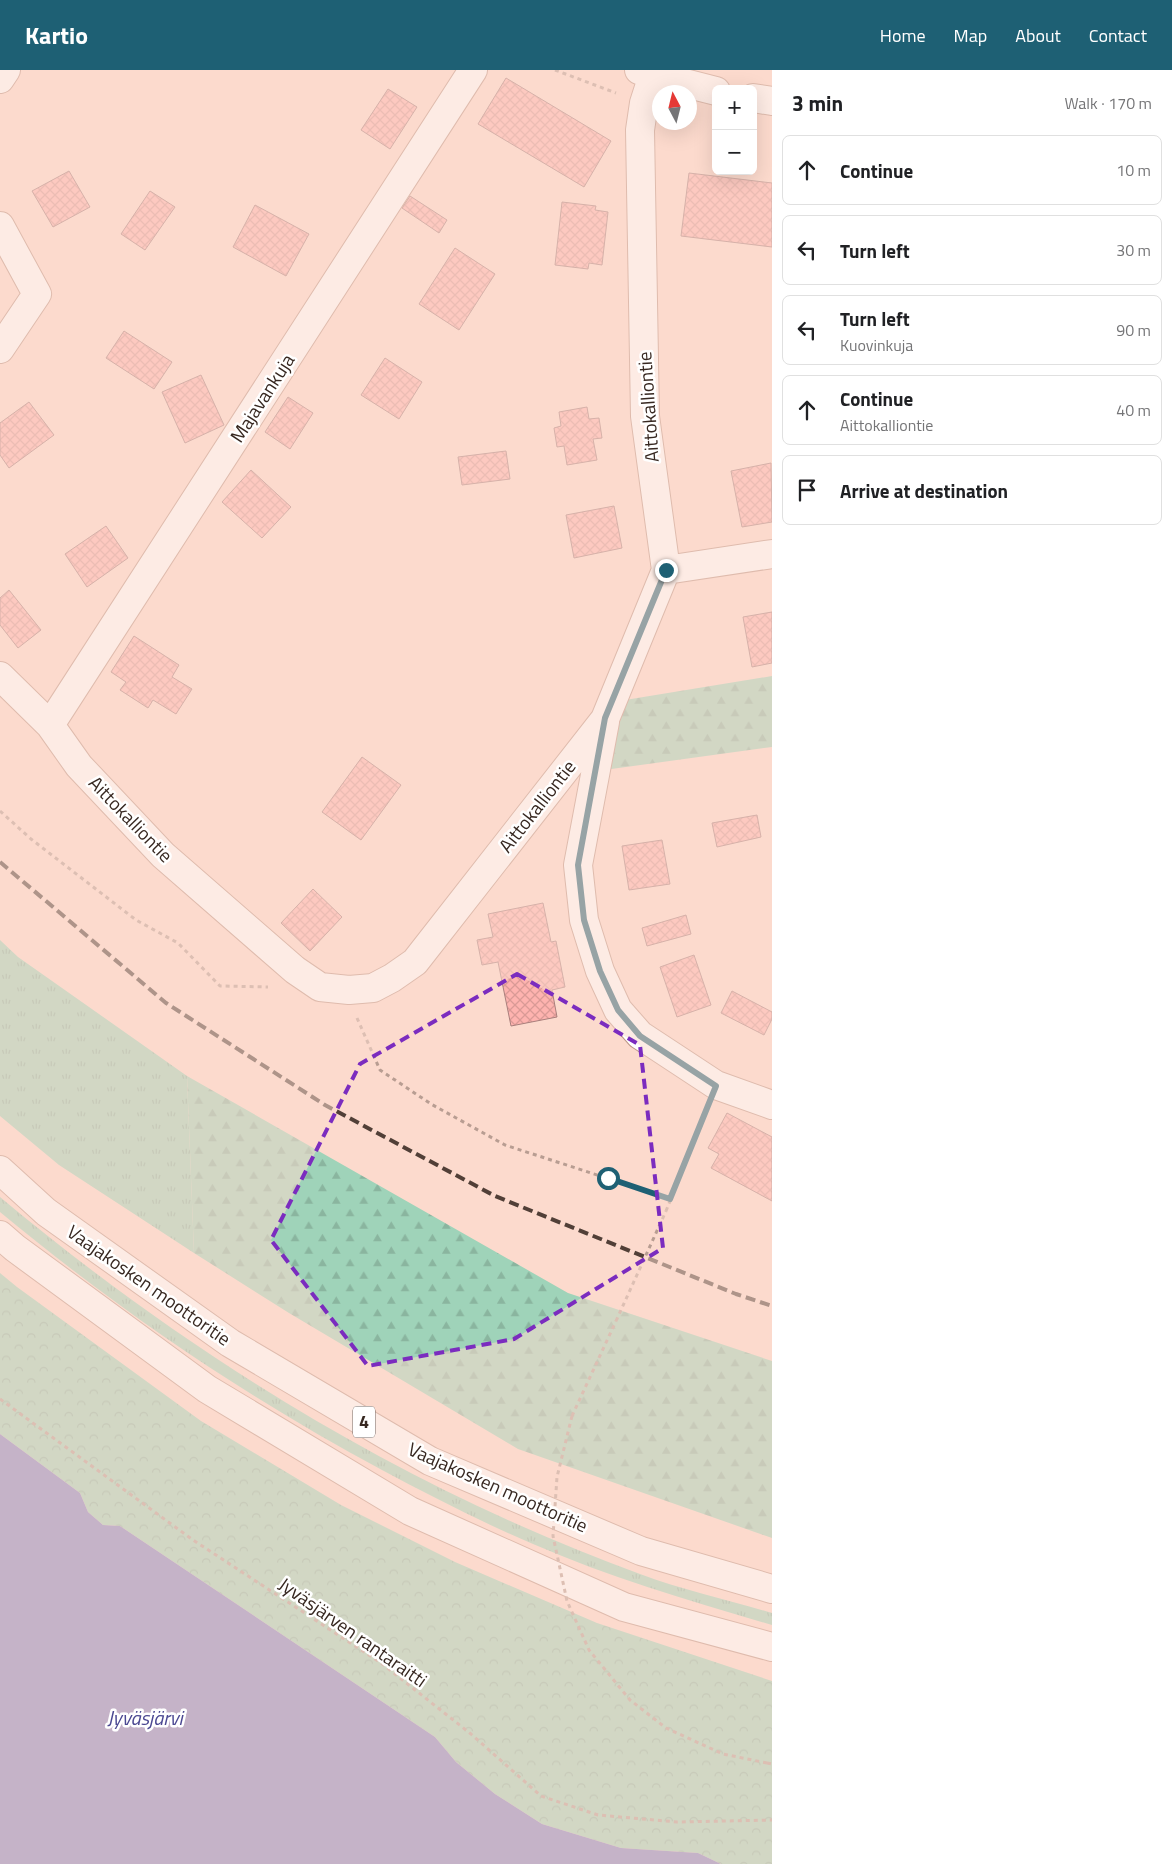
<!DOCTYPE html>
<meta charset="utf-8">
<style>
body{margin:0;font-family:"Titillium Web",sans-serif;background:#f6f6f6;color:#202124}
.controls{position:absolute;right:15px;top:15px;display:grid;overflow:hidden;border-radius:8px;box-shadow:0 5px 20px #0002}
.controls button{width:45px;height:45px;display:grid;place-items:center;padding:0;border:0;border-bottom:1px solid #e0e0e0;background:#fff;color:#202124;font:25px sans-serif}
.compass{position:absolute;left:652px;top:15px;width:45px;height:45px;border-radius:50%;background:#fff;box-shadow:0 5px 20px #0002;rotate:353deg}
.stop{position:absolute;width:15px;height:15px;margin:-11px;border:4px solid #1e6074;border-radius:50%;background:#fff}
.stop.end{background:#1e6074;border-color:#fff;box-shadow:0 1px 5px #0008}
.list{margin:0;padding:0;list-style:none}
h2{display:flex;justify-content:space-between;align-items:center;height:65px;margin:0;padding:0 20px;font-size:21px}
h2 small{font-size:16px;font-weight:400;color:#757577}
.list li{display:grid;grid-template-columns:32px 1fr auto;gap:15px;align-items:center;box-sizing:border-box;height:70px;margin:0 10px 10px;padding:0 10px;border:1px solid #e0e0e0;border-radius:8px}
.list b{display:block;font-size:19px;white-space:nowrap}
.list p{margin:0;font-size:16px;white-space:nowrap;color:#757577}
.list em{font-size:16px;font-style:normal;color:#757577}
.icon{flex:none;width:28px;height:28px;fill:none;stroke:currentColor;stroke-width:2;stroke-linecap:round;stroke-linejoin:round}
.map{position:relative;flex:none;width:772px;height:1794px;overflow:hidden}
header{display:flex;align-items:center;gap:30px;box-sizing:border-box;height:70px;padding:0 25px;background:#1e6074;color:#fff}
header strong{font-size:24px}
nav{display:flex;gap:28px;margin-inline-start:auto;font-size:18px}
main{display:flex}
aside{flex:1;background:#fff}
.map>svg:first-child{display:block}
.grass{fill:url(#grass-tufts)}
.forest{fill:url(#forest-firs)}
.park{fill:url(#park-crowns)}
.water{fill:#8384c0}
.building{fill:url(#building-cross-hatch);stroke:#a97f7c}
.lines{fill:none;stroke-linecap:round;stroke-linejoin:round}
.minor-casing{stroke:#bd9686;stroke-width:30}
.secondary-casing{stroke:#bd9686;stroke-width:30}
.motorway-casing{stroke:#bd9686;stroke-width:30}
.path{stroke:#b89d92;stroke-width:3;stroke-dasharray:4 4;stroke-linecap:butt}
.minor{stroke:#fff;stroke-width:28}
.secondary{stroke:#fff;stroke-width:28}
.motorway{stroke:#fff;stroke-width:28}
.rail{stroke:#513f37;stroke-width:4;stroke-dasharray:10 5;stroke-linecap:butt}
.path-bridge{stroke:#b89d92;stroke-width:3;stroke-dasharray:4 4;stroke-linecap:butt}
.route{stroke:#1e6074;stroke-width:6}
.marked{fill:none;stroke:#7b2cbf;stroke-width:4;stroke-dasharray:10 6;stroke-linejoin:round}
.labels{text-anchor:middle;stroke-width:5;stroke-linejoin:round;paint-order:stroke}
.shield{fill:#fff;stroke:#736864;stroke-width:1}
.shield-label{font-size:18px;font-weight:bold;fill:#372821}
.street-label{font-size:19px;fill:#372821;stroke:#fff}
.water-label{font-size:20px;font-style:italic;fill:#4b4892;stroke:#fff}
</style>
<header>
<strong>Kartio</strong>
<nav><a>Home</a><a>Map</a><a>About</a><a>Contact</a></nav>
</header>
<main>
<div class="map">
<svg width="772" height="1794" viewBox="0 0 772 1794">
<defs>
<pattern id="grass-tufts" width="24" height="20" patternUnits="userSpaceOnUse" patternTransform="scale(1.25)"><rect width="24" height="20" fill="#9fd3b9"/><path d="M3 7l-1-3M5 7V3M7 7l1-3M15 17l-1-3M17 17v-4M19 17l1-3" fill="none" stroke="#8ab59f"/></pattern>
<pattern id="forest-firs" width="22" height="20" patternUnits="userSpaceOnUse" patternTransform="scale(1.25)"><rect width="22" height="20" fill="#9fd3b9"/><path d="M5 1l3.5 6h-7zM16 11l3.5 6h-7z" fill="#8ab59f"/></pattern>
<pattern id="park-crowns" width="20" height="18" patternUnits="userSpaceOnUse" patternTransform="scale(1.25)"><rect width="20" height="18" fill="#9fd3b9"/><path d="M2 6a3 3 0 1 1 6 0M12 15a3 3 0 1 1 6 0" fill="none" stroke="#8ab59f"/></pattern>
<pattern id="building-cross-hatch" width="8" height="8" patternUnits="userSpaceOnUse" patternTransform="scale(1.25)"><rect width="8" height="8" fill="#feb3af"/><path d="M0 0l8 8M0 8l8-8" fill="none" stroke="#da9a96"/></pattern>
</defs>
<rect width="100%" height="100%" fill="#fcdacd"/>
<path class="grass" d="M0,870l18,17 169,119 7,177 -135,-88 -59,-49z
M0,1127c190,159 407,292 640,377 43,16 88,26 132,39v12c-81,-24 -161,-47 -239,-81 -52,-22 -102,-48 -151,-74 -136,-73 -264,-160 -382,-258z"/>
<path class="forest" d="M772,606v71l-168,23 15,-69z
M187,1006l381,217 204,68v177l-254,-89 -229,-136 -95,-60z"/>
<path class="park" d="M0,1203l17,14 184,134 140,84 114,57 142,61 175,58v183h-51l-23,-11 -77,-5 -79,-24 -47,-30 -39,-32 -21,-25 -315,-211 -17,-1 -15,-13 -8,-19 -80,-59z"/>
<path class="water" d="M0,1364l80,59 8,19 15,13 17,1 315,211 21,25 39,32 47,30 79,24 77,5 23,11h-721z"/>
<path class="building" d="M506,8l105,63 -27,46 -106,-63z
M388,19l29,18 -27,42 -29,-19z
M69,101l21,36 -37,20 -21,-36z
M689,103l83,10v64l-91,-11z
M150,121l25,16 -30,43 -24,-16z
M410,126l37,24 -8,13 -37,-25z
M562,132l34,4 -1,4 13,2 -6,53 -13,-2 -1,6 -33,-4z
M255,135l54,29 -23,42 -53,-29z
M455,178l40,26 -36,56 -40,-26z
M124,261l48,31 -18,27 -48,-31z
M385,288l37,24 -23,37 -38,-24z
M201,305l23,50 -39,18 -23,-51z
M288,327l25,16 -23,36 -25,-17z
M29,332l25,33 -45,33 -9,-13v-32z
M587,337l2,12 10,-1 3,20 -9,1 4,21 -30,5 -3,-19 -7,1 -3,-19 7,-2 -2,-14z
M506,381l4,28 -48,6 -4,-28z
M771,393l1,59 -30,5 -11,-56z
M251,400l40,37 -29,31 -40,-36z
M614,436l8,42 -48,10 -8,-43z
M106,456l22,32 -41,29 -22,-33z
M9,520l32,40 -23,18 -18,-23v-27z
M772,542v51l-20,4 -9,-50z
M134,566l45,29 -7,12 20,12 -16,25 -23,-14 -5,8 -28,-18 6,-8 -15,-10z
M362,687l39,28 -40,55 -39,-28z
M757,745l4,22 -44,10 -5,-24z
M662,770l8,44 -41,6 -7,-44z
M313,819l29,28 -32,34 -29,-28z
M543,833l8,39 5,-1 9,46 -13,3 5,27 -46,9 -13,-64 -16,3 -5,-25 16,-3 -5,-23z
M686,845l5,19 -44,12 -5,-18z
M694,885l17,50 -34,12 -17,-50z
M732,921l40,21v7l-8,16 -43,-22z
M727,1043l45,24v64l-61,-33 8,-14 -11,-6z"/>
<g class="lines">
<g class="minor-casing">
<path id="minor" d="M0,9l6,-9
M0,156l37,68 -37,55
M666,500l106,-16
M0,606l50,49 29,41 84,89 132,115 25,17 29,3 24,-2 19,-10 23,-16 190,-243 61,-149 -21,-154 -5,-286 4,-27 9,-28
M605,652l-27,143 6,55 16,51 18,39 22,25 76,50 56,20
M50,655l423,-655"/>
</g>
<g class="secondary-casing">
<path id="secondary" d="M639,0l14,5 63,16
M753,28l19,3"/>
</g>
<g class="motorway-casing">
<path id="motorway" d="M0,1100l46,42 184,131 200,118 211,90 131,38
M0,1165l15,13 192,141 203,122 214,96 148,40"/>
</g>
<path class="path" d="M555,0l61,23
M0,741l31,28 105,81 42,23 42,43 48,1
M357,948l23,52 51,34 74,41 166,54
M666,1141l40,-99
M0,1329l193,141 188,123 90,71 70,62 57,19 79,7 95,-2
M572,1346l44,-95
M767,1693l5,1"/>
<use href="#minor" class="minor"/>
<use href="#secondary" class="secondary"/>
<use href="#motorway" class="motorway"/>
<path class="rail" d="M0,792l166,141 159,102 170,91 241,98 36,12"/>
<path class="path-bridge" d="M616,1251l50,-110
M572,1346l-15,61 -4,59 14,65 22,49 41,50 36,28 57,26 44,9"/>
</g>
<g class="lines">
<path class="route" d="M608,1108l62,21 46,-113 -76,-50 -22,-26 -18,-39 -16,-51 -6,-55 27,-147 61,-148"/>
</g>
<path d="M0 0H772V1794H0ZM517,904l123,71 23,203 -149,91 -146,27 -97,-126 89,-176z" fill="#fcdacd" fill-opacity=".55" fill-rule="evenodd"/>
<path class="marked" d="M517,904l123,71 23,203 -149,91 -146,27 -97,-126 89,-176z"/>
<g class="labels">
<rect class="shield" x="353" y="1336.5" width="22" height="31" rx="4"/>
<g class="shield-label">
<text x="364" y="1358">4</text>
</g>
<g class="street-label">
<text transform="translate(262 328) rotate(-57)" y="7">Majavankuja</text>
<text transform="translate(648 337) rotate(-94)" y="7">Aittokalliontie</text>
<text transform="translate(537 736) rotate(-52)" y="7">Aittokalliontie</text>
<text transform="translate(131 749) rotate(46)" y="7">Aittokalliontie</text>
<text transform="translate(149 1215) rotate(35)" y="7">Vaajakosken moottoritie</text>
<text transform="translate(498 1417) rotate(24)" y="7">Vaajakosken moottoritie</text>
<text transform="translate(353 1562) rotate(35)" y="7">Jyväsjärven rantaraitti</text>
</g>
<g class="water-label">
<text x="145" y="1655">Jyväsjärvi</text>
</g>
</g>
</svg>
<div class="controls">
<button>+</button>
<button>−</button>
</div>
<svg class="compass" viewBox="-18 -18 36 36"><path d="M0-13l5 13h-10z" fill="#e53935"/><path d="M0 13l5-13h-10z" fill="#757577"/></svg>
<div class="stop" style="left:608px;top:1108px"></div>
<div class="stop end" style="left:666px;top:500px"></div>
</div>
<aside>
<h2>3 min<small>Walk · 170 m</small></h2>
<ul class="list">
<li><svg class="icon" aria-label="ahead" viewBox="0 0 24 24"><path d="M12 20V5M6 11l6-6 6 6"/></svg><div><b>Continue</b></div><em>10 m</em></li>
<li><svg class="icon" aria-label="left" viewBox="0 0 24 24"><path d="M17 20v-9H6M10 6l-5 5 5 5"/></svg><div><b>Turn left</b></div><em>30 m</em></li>
<li><svg class="icon" aria-label="left" viewBox="0 0 24 24"><path d="M17 20v-9H6M10 6l-5 5 5 5"/></svg><div><b>Turn left</b><p>Kuovinkuja</p></div><em>90 m</em></li>
<li><svg class="icon" aria-label="ahead" viewBox="0 0 24 24"><path d="M12 20V5M6 11l6-6 6 6"/></svg><div><b>Continue</b><p>Aittokalliontie</p></div><em>40 m</em></li>
<li><svg class="icon" aria-label="arrive" viewBox="0 0 24 24"><path d="M6 21V4h12l-3 4 3 4H6"/></svg><div><b>Arrive at destination</b></div></li>
</ul>
</aside>
</main>
